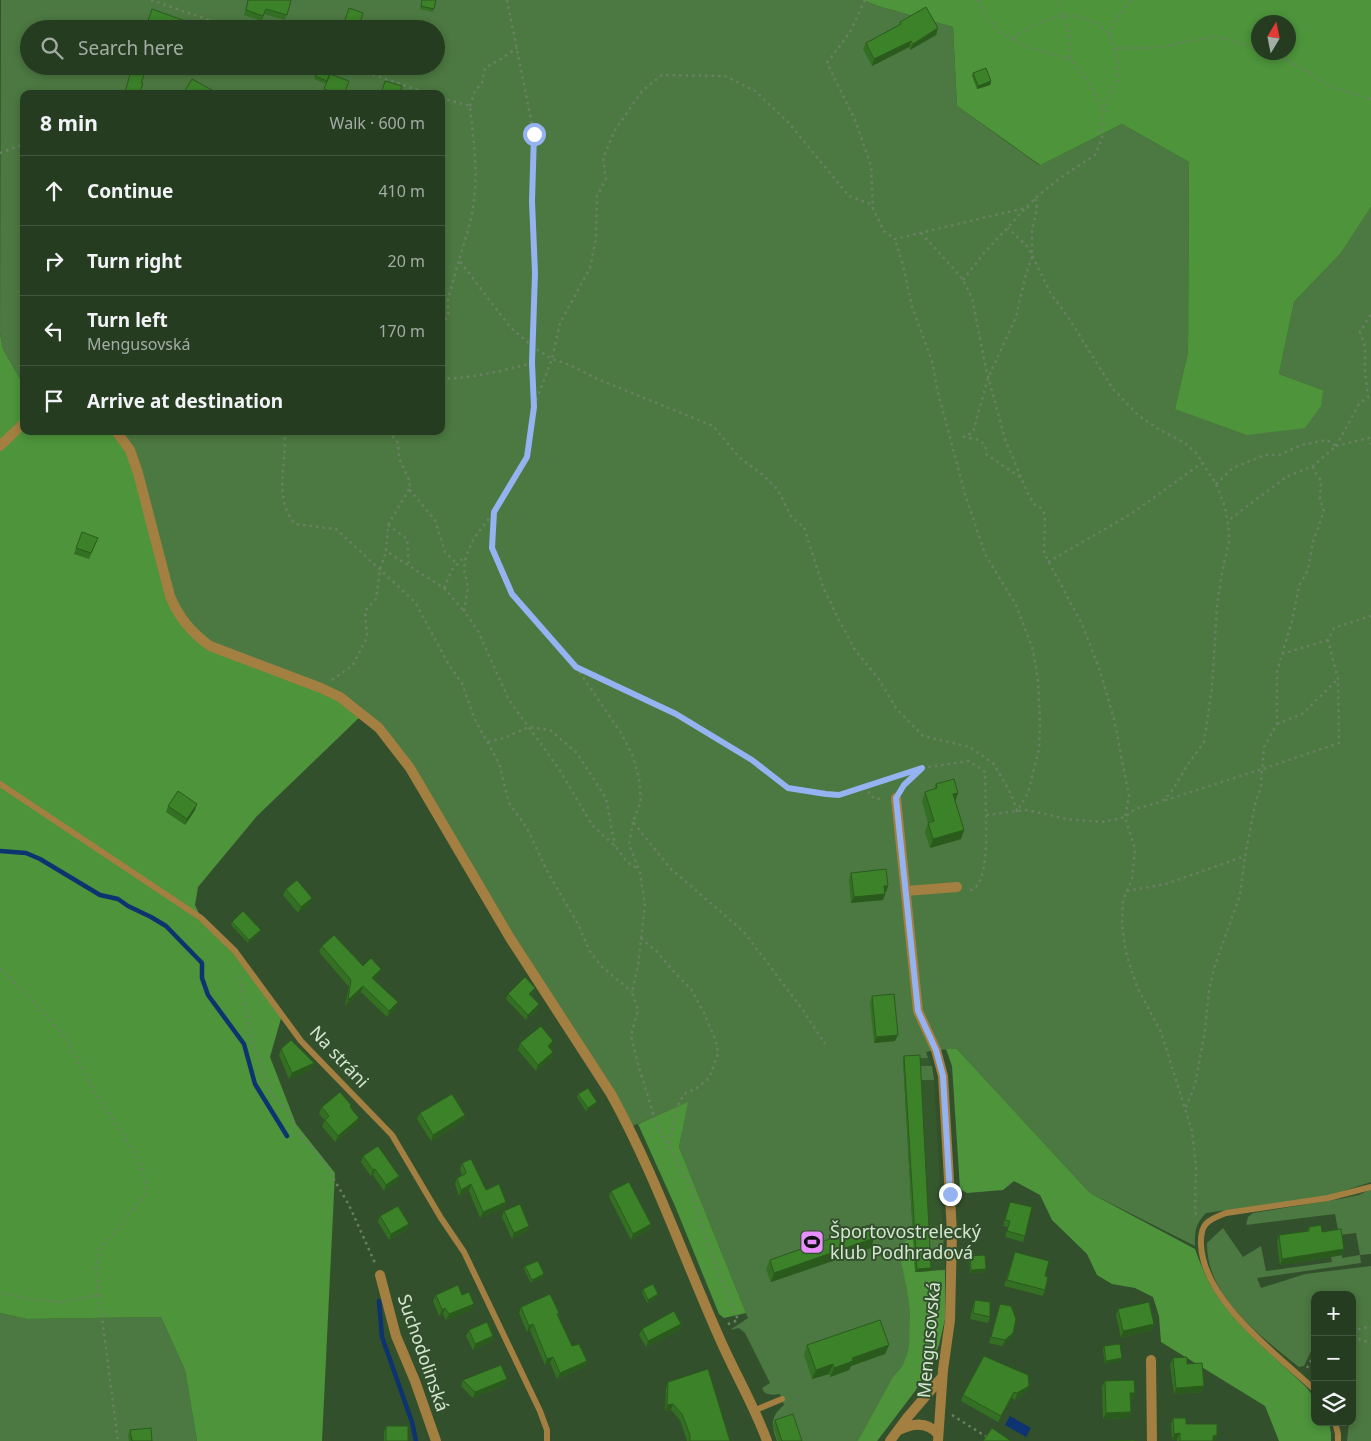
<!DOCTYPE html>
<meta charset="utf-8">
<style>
body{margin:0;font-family:"Noto Sans",sans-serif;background:#32472e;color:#f1f3f6}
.controls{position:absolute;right:15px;bottom:15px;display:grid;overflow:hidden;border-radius:10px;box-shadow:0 2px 8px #0003}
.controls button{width:45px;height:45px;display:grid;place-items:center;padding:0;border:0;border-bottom:1px solid #42563f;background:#263c21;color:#f1f3f6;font:25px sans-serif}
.compass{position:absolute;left:1251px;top:15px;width:45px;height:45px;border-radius:50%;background:#263c21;box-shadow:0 2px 8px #0003;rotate:10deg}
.stop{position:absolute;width:15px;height:15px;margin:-11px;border:4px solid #95b2f1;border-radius:50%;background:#fff}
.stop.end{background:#95b2f1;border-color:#fff;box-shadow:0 1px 5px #0008}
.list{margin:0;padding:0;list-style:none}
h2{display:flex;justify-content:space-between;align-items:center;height:65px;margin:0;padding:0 20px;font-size:21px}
h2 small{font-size:16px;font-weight:400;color:#a4ada5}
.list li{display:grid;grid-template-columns:32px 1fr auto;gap:15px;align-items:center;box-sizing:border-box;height:70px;padding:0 20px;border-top:1px solid #42563f}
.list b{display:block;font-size:19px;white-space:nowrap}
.list p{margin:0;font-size:16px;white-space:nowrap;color:#a4ada5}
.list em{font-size:16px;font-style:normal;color:#a4ada5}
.icon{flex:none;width:28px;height:28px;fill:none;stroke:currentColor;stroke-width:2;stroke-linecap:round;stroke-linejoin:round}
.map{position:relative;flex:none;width:1371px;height:1441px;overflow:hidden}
.search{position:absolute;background:#263c21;box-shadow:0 2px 8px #0003;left:20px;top:20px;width:425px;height:55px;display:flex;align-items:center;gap:12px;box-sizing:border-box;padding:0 18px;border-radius:28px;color:#a4ada5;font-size:19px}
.panel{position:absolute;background:#263c21;box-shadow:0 2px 8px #0003;left:20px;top:90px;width:425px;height:345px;border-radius:10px}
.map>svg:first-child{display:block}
.built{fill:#36582d}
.green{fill:#4c7841;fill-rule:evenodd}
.forest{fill:#4d943b;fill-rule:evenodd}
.water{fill:#0d3370}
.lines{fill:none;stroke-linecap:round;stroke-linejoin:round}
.stream{stroke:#0d3370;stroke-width:4.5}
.path{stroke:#688162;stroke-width:2.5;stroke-dasharray:2.5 4;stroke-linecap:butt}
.service{stroke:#a37f41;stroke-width:6}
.minor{stroke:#a37f41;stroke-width:10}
.tertiary{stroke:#a37f41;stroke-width:10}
.wall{fill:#347023}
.shaded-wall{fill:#2a5b1d}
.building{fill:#3c8229;stroke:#2a5b1d}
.route{stroke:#95b2f1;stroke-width:6}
.labels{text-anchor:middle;stroke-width:4;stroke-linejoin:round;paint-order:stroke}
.street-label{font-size:18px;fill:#d6e7d2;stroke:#33502c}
.poi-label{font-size:18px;fill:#d6e7d2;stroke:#33502c;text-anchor:start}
</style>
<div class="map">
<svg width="1371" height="1441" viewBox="0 0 1371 1441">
<rect width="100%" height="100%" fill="#33502c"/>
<path class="built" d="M928,1058l4,8 2,14 11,190 -30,2 -12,-213z"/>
<path class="green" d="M1,0h862l15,6 75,21 4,79 82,59 83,-41 67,38 -1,190 -13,57 148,-19 -44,-16 15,-72 47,-49 30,-46v975l-43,14 -122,17c-11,12 -11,17 -11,33l-105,-53 -133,-144 -21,1 -10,2 2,6 -25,1 12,213 30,-2 -6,75 -7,17 -17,29 -38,50h-100c-6,-16 -7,-24 7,-36l-4,-11c-8,1 -15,2 -18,-6l8,-5 -25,-50 -6,-5 -9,2 18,-12 -69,-171 8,-44 -57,24 -220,-359 -31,-40 -153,-75 -41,-29 -69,-193h325v-337h-417v292l-21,-37 -3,-16zM29,29h407v37h-407z
M919,1066h13l2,14h-14z
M1371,1189v65l-11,1 1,8 -104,15 4,10 44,-14 66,-8v175h-24l2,-19h3v-127h-37v48l-11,23 -5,1c-38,-31 -93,-70 -92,-124l16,-15 20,29 18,-11 5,25 66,-9 -1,-5 11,-2v3l18,-3 -4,-22 -17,2 -4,-21 -89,11 2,-8 5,-4 87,-14 19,-4z
M943,1226l1,31 -15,1 -1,-31z
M0,1313l27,6 134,-2 24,53 12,71h-197z"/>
<path class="forest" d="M863,0h508v207l-30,46 -47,49 -15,72 44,16 -2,16 -16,22 -58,7 -72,-26 13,-57 1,-190 -67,-38 -82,41 -83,-59 -4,-79 -75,-21zM1258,22h30v30h-30z
M0,334l3,15 21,37v45h92l14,19 34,126 31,59 125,53 43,26 -106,102 -59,71 -3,18 6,13 34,33 47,64 -12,42 26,67 39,49 -13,268h-125l-12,-71 -24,-53 -134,2 -27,-6z
M946,1049h11l133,144 105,56c5,14 11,29 19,42 24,38 62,66 93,97l8,11v23h14l2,11v8h-52l-14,-35 -104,-64 -2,-26 -6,-19 -18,-9 -23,-4 -15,-9 -10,-21 -35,-34 -12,-25 -26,-14 -11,9 -36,3 -7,-4 -8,-123z
M688,1102l-9,45 67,166 -22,5 -5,-4 -44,-108 -37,-82z
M911,1227l2,1 2,44 30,-2v49l-6,26 -7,17 -17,29 -38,50h-19l35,-64 9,-10 5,-12 2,-9 1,-34 -3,-23 -7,-32z"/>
<path class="water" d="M1010,1416l21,12 -5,9 -21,-12z"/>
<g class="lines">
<path class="stream" d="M0,851l26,2 14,6 60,36 18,4 10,7 23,11 15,9 36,37v15l6,17 36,49 11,40 32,52
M379,1301l3,36 30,85 4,19"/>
<path class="path" d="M151,0l84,29
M507,0l27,134 -2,67 3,72 -3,90 2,44 -7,50 -33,55 -20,26 -8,18 -2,13 4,18 -4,24 14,20 31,69 50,69 33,56 24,22 11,15 11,7
M865,0l-15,32 -23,31 29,59 15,44 2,43 11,22 11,8 134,-32
M979,0c8,28 36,44 63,51 9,3 23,5 30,11 15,13 23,31 31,49
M1110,35l5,-14 16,-21
M1012,38l26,-15 25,-8 7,22v24
M1116,48h38l63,-12 41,12
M1270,52l30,15 34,21 37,11
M348,66l81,28
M441,98l29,8c3,31 8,63 4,94 -2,20 -9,40 -15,60l51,67 23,20 19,12 18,6 25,13 118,48 27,32 23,17 15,15 14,28 12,9 19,60 16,33 16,30 23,28 18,30 27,28 47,11 24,17 17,30 6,17 11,-18 11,-44 1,-28 -2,-40 -5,-31 -17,-45 -31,-51 -20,-60 -28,-105 -5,-28 -20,-54 -9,-42 -8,-26
M470,106l5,-15 7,-8 3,-15 16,-9 16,-11
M0,153l24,-9
M921,233l32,35 10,12 9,18 14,71 19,70 24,57 6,9 6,3 4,7 -1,38 38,71 18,47 14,48 15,77 -4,21 10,32 -3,30 -9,21 -1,25 4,28 11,34 24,45 31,99 4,35 -1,46 3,6
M963,280l22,-28 50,-54 25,-20 35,-23 7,-16 2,-28 5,-15 8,-14 2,-16 -4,-18 -5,-13 -11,-11 -18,-7 -18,-2 -5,-15
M441,325l7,-9v-17l11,-39
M441,379c32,-1 61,-8 91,-16
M534,406l18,-47 8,-36 30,-55 6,-30 1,-42 9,-17 -3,-21 12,-28 27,-39 20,-16 63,1 30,15 33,31 61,74 24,9
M284,431c4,33 -12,65 11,93l41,5 79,73 34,63 13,18 12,35 25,45 10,40 18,25 20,43 32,55 10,24 12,16 31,26
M388,431l10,12 1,15 11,24 -1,7 26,31 10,32 12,12
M1336,446l23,-42 9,-7 -3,-26v-25l-5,-14 11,-18
M1336,446l33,-8 2,6
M1020,477l-33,-22 -2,-10 -6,-5 -15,-3 9,-5 15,-54 28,-61 9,-39 7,-21v-26l5,-23 -2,-10
M1216,484l17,-16 32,-13h14l22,-10 26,-5 9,6 -23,20 -27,11 -57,43
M409,489l-21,36 -2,26 58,37 20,23
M494,513l-2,35 20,46 64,73 45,66 11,21 7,24 2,23 -8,21 37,46 74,64 59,78 22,34
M388,525l19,14 2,27
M1048,562l83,-48 71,-51
M444,588l8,-18 12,-13
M1328,640l-46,14 -5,18v52l-13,23 -2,22 77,-26 -1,-64 -10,-39 6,-12 37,-12
M1282,654l10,-33 7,-35 9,-16 5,-28 11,-31 -4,-12 1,-19 -6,-8 -2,-6
M576,667l100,47 76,46 36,28 38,6 13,1 83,-27 47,-7 16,11 1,43 41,-5 40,9 36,3 22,-5 10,-8 26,-7 9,-8 18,-30 16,-22 8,-54 5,-82 5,-34 7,-30v-11l-4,-24 -9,-23 -19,-30 -12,-11 -25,-13 -21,-14 -26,-27 -45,-72 -17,-23 -23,-47 -20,-19
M332,680l21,-15 14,-28 -2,-26 11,-12 4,-29 6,-19
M1277,724l25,-10 35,-34
M488,742l16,-4 25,-11 21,3 27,23 29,45 9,48
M867,785l2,9 6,5 9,-1
M903,788l18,-19
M633,822l-4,22 11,29 5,32 -7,61 -6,26 6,18 -7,26 7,28 18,59 35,64 15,53 32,80 -12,5
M970,890c19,-3 16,-60 16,-75
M1127,891l39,-7 79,-28 11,-56 5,-12 1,-19 -99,32
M641,938l16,14 18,21 16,16 13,24 12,28 2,13 -9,24 -12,10 -13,6 -6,11 -9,40
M0,968l37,37 29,33 27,50 44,69 9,25 -1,15 -19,19 -8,13 -18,20 -4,20 3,26 -37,7 -34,-3 -28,-7
M240,977l11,59 20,57 19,20 7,19 25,27 27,46 26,58
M1186,1107l9,-22 10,-55 4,-40 6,-25 25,-70 5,-39
M99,1295l19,146
M1352,1332l10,-4 9,-1
M1352,1337l19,6
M1307,1368l8,-14
M952,1415l41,26"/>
<path class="service" d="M0,784l201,134 34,33 66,90 91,94 49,83 23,34 76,159 7,19v11
M1315,1390c-39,-37 -111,-88 -114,-145 -1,-21 6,-25 25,-32l102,-15 43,-11
M753,1411l29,-12
M1335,1422l3,12v7"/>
<path class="minor" d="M896,798l22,213 18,39 7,26 9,156 -2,88 -7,50 -5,71
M906,891l51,-4
M380,1275l16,61 19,45 21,60
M1151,1360l1,81
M899,1430c14,-7 28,-9 39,4
M890,1441l17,-23 35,-41"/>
<path class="tertiary" d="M116,431l14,19 8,23 32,123c9,22 21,36 40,50l111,42 19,9 39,31 31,40 100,170 101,156c43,78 72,162 108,243 15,35 35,68 48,104
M0,446l24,-23"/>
</g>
<path class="wall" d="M248,0h43l-6,20 -21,-6 -2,7 -18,-6z
M422,0h14l-3,12 -13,-3z
M152,9l34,20h-24l-15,-5z
M900,22l38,6 -2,7 -26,15 -1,-3 -37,19 -9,-17 3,-6 33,-17z
M319,66l13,2 -6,16 -12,-5z
M973,73l18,8 -1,4 -13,4 -5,-13z
M330,74l14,20h-21z
M98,538l-9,21 -15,-5 2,-6z
M936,784l19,16 9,30 -3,9 -31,9 -5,-16 3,-9 -6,-22 3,-9 9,-3z
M168,806l27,4 -10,15 -19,-13z
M851,873l37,13 -2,6h-1v2l-2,6 -32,3 -2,-24z
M286,889l24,15 -12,9 -15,-18z
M232,922l27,11 -11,10 -17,-18z
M322,946l41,20 16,9 -5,5 22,28 -9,9 -26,-25 -16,14 4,-19 -30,-35z
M533,993l-2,2 8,9 -2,6 -11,10 -20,-21 2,-5z
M872,996l23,45 -21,2 -4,-40z
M553,1041l-3,7 3,4 -2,6 -15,13 -18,-21 2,-7z
M281,1049l31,20 -23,10 -10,-24z
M904,1056l26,215 -15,1 -12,-213z
M578,1094l18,11 -10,6 -9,-14z
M322,1107h29l6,17 -22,18 -13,-16 3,-6 -6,-6z
M420,1113l45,2 -2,6 -32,20 -14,-22z
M363,1156l36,20 -2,6 -13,9 -11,-16 -2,1 -10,-14z
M462,1163l24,27 20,12 -2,6 -24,10 -11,-27 -10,5 -4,-12 2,-6 5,-2 -2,-7z
M611,1191l40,33 -2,6 -18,10 -22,-43z
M1010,1202l15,34 -2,6 -18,-5 3,-10 -5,-1z
M504,1211l25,15 -3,6 -14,7 -10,-22z
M380,1216l29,8 -2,6 -18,10 -11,-18z
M1309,1227l13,5 22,17 -2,6 -62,10 -3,-23 2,-7 28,-4z
M874,1238l-3,10 -100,34 -5,-13 4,-9z
M1015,1252l30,24v14l-2,6 -39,-10z
M970,1256l15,16 -15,1 -1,-14z
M525,1266l18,11 -12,6 -7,-14z
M643,1289l15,5 -1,3 -10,6 -5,-11z
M436,1295h26l10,15 -26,10 -3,-6 -4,2 -6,-15z
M975,1300l15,17 -2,6 -18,-4 3,-13z
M1000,1304l13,29 -3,6 -8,7 -13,-3z
M521,1307l38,6 -1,2 14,31 15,15 -2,6 -28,12 -7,-16 -5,2 -15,-35 -3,2 -8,-19z
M1118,1309l36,15 -2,6 -31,8 -5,-23z
M681,1324l-2,6 -33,17 -7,-12 3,-6z
M469,1330l24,6 -2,6 -18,8 -7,-14z
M807,1345h82l-4,9 -34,12 -2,4 -19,7 -1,-3 -17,5 -8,-24z
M1104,1346l18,12 -1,3 -16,3 -2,-14z
M984,1356l43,36 -12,8 -3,-2 -14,24 -37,-21 2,-6z
M1173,1358l14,6 15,28 -28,2 -4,-29z
M463,1380l42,5 -32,13 -12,-12z
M1105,1381l30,12 -2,5 -2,1v13l-2,6 -26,1 -1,-32z
M668,1382l62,59h-43l-7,-21 -9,-10 -6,1 1,-23z
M1173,1418l13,6 29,17h-38v-2l-5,1 -1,-16z
M775,1420l27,21h-24l-5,-15z
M386,1426l22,15h-24v-9z
M130,1430l22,11h-23l-1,-5z"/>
<path class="shaded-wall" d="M938,28l-2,7 -26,15 3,-6z
M911,41l-2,6 -37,19 2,-7z
M991,81l-1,4 -13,4 1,-3z
M958,793l-3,9 -2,-8z
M197,804l-2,6 -10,15 2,-6z
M964,830l-3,9 -31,9 3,-9z
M884,886h4l-2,6h-4z
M885,894l-2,6 -32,3 3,-6z
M312,898l-2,6 -12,9 3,-6z
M261,930l-2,3 -11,10 1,-3z
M381,969l-2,6 -9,9 2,-6z
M363,986l-2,6 -16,14 3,-6z
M535,988l-2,5 -6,6 2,-5z
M398,1002l-2,6 -9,9 2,-6z
M539,1004l-2,6 -11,10 2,-5z
M898,1035l-3,6 -21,2 2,-6z
M553,1041l-2,6 -6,5 3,-6z
M553,1052l-2,6 -15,13 2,-6z
M314,1063l-2,6 -23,10 3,-6z
M597,1102l-1,3 -10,6 2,-3z
M465,1115l-2,6 -32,20 2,-6z
M359,1118l-2,6 -22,18 3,-6z
M375,1169l-2,6 -2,1 2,-6z
M399,1176l-2,6 -13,9 2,-6z
M471,1184l-2,7 -10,5 2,-6z
M506,1202l-2,6 -24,10 3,-6z
M409,1224l-2,6 -18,10 2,-6z
M651,1224l-2,6 -18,10 2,-6z
M529,1226l-3,6 -14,7 2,-6z
M874,1238l-3,10 -100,34 3,-9z
M1344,1249l-2,6 -62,10 2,-6z
M931,1268l-1,3 -15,1 2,-3z
M986,1269l-1,3 -15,1 1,-3z
M544,1274l-1,3 -12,6 1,-3z
M658,1294l-1,3 -10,6 1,-3z
M474,1304l-2,6 -26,10 3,-6z
M445,1308l-2,6 -4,2 3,-6z
M533,1324l-3,6 -3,2 2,-6z
M681,1324l-2,6 -33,17 2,-6z
M1154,1324l-2,6 -31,8 2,-7z
M1013,1333l-3,6 -8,7 3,-6z
M493,1336l-2,6 -18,8 2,-6z
M889,1345l-4,9 -34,12 -2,4 -19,7 4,-9 18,-10z
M553,1357l-3,6 -5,2 2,-6z
M1122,1358l-1,3 -16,3 1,-3z
M587,1361l-2,6 -28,12 3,-6z
M833,1364l-4,10 -17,5 4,-9z
M507,1379l-2,6 -32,13 2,-6z
M1029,1386l-2,6 -12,8 2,-7z
M1204,1386l-2,6 -28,2 2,-6z
M1014,1392l-2,6 -14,24 3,-6z
M1130,1393h5l-2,5 -5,1z
M673,1404l-2,6 -6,1 2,-6z
M1131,1412l-2,6 -26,1 3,-6z
M1180,1433l-3,6 -5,1 2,-6z
M1217,1435l-2,6h-4l2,-5z"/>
<path class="building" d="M248,0h43l-4,15 -21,-6 -3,7 -17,-6z
M422,0h14l-2,9 -13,-3z
M926,7l12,21 -25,16 -2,-3 -37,18 -8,-16 35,-19 -1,-2z
M349,8l14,5 -5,16h-16z
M152,9l36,13 -2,7h-14l-24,-8z
M96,21l13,4 -1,4h-15z
M319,66h8l5,2 -5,13 -12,-5z
M986,68l5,13 -13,5 -5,-13z
M131,71l13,4 -3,8h2l-4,11h-7l-7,-2z
M330,74l19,7 -5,13h-6l-14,-5z
M192,79l27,15h-36z
M385,81l17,5 -2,8h-19z
M82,532l16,6 -7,15 -15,-5z
M954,779l4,14 -5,1 11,36 -31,9 -5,-16 6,-2 -9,-29 12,-4 -1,-4z
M178,791l19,13 -10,15 -19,-13z
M886,869l2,17h-4l1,8 -31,3 -3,-24z
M297,880l15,18 -11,9 -15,-18z
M243,911l18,19 -12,10 -17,-18z
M334,935l29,31 8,-8 10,11 -9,9 26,24 -9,9 -26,-25 -15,14 3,-20 -29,-34z
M525,977l10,11 -6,6 10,10 -11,11 -20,-21z
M894,994l4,41 -22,2 -4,-41z
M541,1026l12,15 -5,5 5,6 -15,13 -18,-22z
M291,1040l23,23 -22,10 -11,-24z
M920,1055l11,213 -14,1 -13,-213z
M588,1088l9,14 -9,6 -10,-14z
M340,1092l11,13 -1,2 9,11 -21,18 -13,-16 4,-4 -7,-9z
M452,1094l13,21 -32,20 -13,-22z
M378,1146l21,30 -13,9 -11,-16 -2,1 -10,-14z
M471,1159l15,31 13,-6 7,18 -23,10 -12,-28 -10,6 -4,-12 8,-4 1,-2 -4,-9z
M629,1182l22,42 -18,10 -22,-43z
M1010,1202l22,5 -7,29 -18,-5 3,-10 -5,-1z
M520,1204l9,22 -15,7 -10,-22z
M398,1206l11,18 -18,10 -11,-18z
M869,1225l5,13 -100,35 -4,-13z
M1321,1225l1,7 19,-3 3,20 -62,10 -3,-24 30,-4v-4z
M1015,1252l34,9 -4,15 3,1 -3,13 -38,-10z
M985,1255l1,14 -15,1 -1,-14z
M538,1261l6,13 -12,6 -7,-14z
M653,1284l5,10 -10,6 -5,-11z
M458,1285l4,10 7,-3 5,12 -25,10 -4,-6 -3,2 -6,-15z
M550,1294l9,19 -2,1 15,32 7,-2 8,17 -27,12 -7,-16 -6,2 -14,-35 -4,2 -8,-19z
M975,1300l15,2v15l-17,-4z
M1149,1302l5,22 -31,7 -5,-22z
M1000,1304l11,2 5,13 -3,14 -8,7 -14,-3z
M674,1311l7,13 -33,17 -6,-12z
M880,1320l9,25 -37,13 1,3 -19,7 -1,-4 -17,6 -9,-25z
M487,1322l6,14 -18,8 -6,-14z
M1120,1344l2,14 -16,3 -2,-15z
M984,1356l44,19 1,11 -12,7 -3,-1 -13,24 -38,-21z
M1187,1357v7l15,-1 2,23 -28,2 -3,-30z
M501,1365l6,14 -32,13 -12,-12z
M708,1369l22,72h-40v-6l-8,-21 -9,-10 -6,1 1,-23z
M1134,1380l1,13h-5l1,19 -25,1 -1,-32z
M793,1414l9,27h-20l-7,-21z
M1173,1418h13v6h31v11l-4,1v5h-33v-8l-6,1z
M386,1426h22v15h-22z
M151,1428l1,13h-20l-2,-11z
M992,1428l19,13h-28z
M1135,1440v1h-28z"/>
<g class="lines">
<path class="route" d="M534,134l-2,67 3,72 -3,90 2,44 -7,50 -33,55 -2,36 20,46 64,73 100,47 76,46 36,28 38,6 13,1 83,-27 -18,17 -8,13 22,213 18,39 7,26 7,118"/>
</g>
<defs>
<g id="stadium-square" transform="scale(1.25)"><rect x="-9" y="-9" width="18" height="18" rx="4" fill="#e98efe" stroke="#33502c"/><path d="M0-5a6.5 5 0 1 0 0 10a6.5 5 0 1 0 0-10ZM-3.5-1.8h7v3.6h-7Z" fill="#111"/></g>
</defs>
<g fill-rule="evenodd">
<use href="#stadium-square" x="812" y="1242"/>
</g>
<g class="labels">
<g class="street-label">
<text transform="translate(339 1057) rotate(47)" y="6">Na stráni</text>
<text transform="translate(929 1340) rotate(-85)" y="6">Mengusovská</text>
<text transform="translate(423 1353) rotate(71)" y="6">Suchodolinská</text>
</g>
<g class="poi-label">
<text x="830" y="1238">Športovostrelecký<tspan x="830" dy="21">klub Podhradová</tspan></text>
</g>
</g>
</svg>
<div class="controls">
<button>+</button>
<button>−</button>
<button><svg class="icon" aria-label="layers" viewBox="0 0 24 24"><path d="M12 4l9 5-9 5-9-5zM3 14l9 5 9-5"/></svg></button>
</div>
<svg class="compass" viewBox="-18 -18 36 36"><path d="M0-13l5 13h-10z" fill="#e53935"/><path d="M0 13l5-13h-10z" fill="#a4ada5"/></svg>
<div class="stop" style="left:534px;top:134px"></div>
<div class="stop end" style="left:950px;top:1194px"></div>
<div class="search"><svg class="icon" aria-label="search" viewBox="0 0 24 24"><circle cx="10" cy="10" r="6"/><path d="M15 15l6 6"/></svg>Search here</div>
<section class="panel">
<h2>8 min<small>Walk · 600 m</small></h2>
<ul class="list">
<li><svg class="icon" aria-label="ahead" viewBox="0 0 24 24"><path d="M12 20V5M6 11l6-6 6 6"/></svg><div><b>Continue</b></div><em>410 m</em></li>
<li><svg class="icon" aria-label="right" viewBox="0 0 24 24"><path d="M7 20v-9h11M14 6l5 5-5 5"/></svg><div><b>Turn right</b></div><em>20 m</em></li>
<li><svg class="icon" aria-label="left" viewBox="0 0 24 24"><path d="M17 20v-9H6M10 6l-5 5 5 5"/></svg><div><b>Turn left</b><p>Mengusovská</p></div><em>170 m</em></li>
<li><svg class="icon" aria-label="arrive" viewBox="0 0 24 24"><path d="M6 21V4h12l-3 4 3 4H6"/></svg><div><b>Arrive at destination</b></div></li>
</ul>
</section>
</div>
